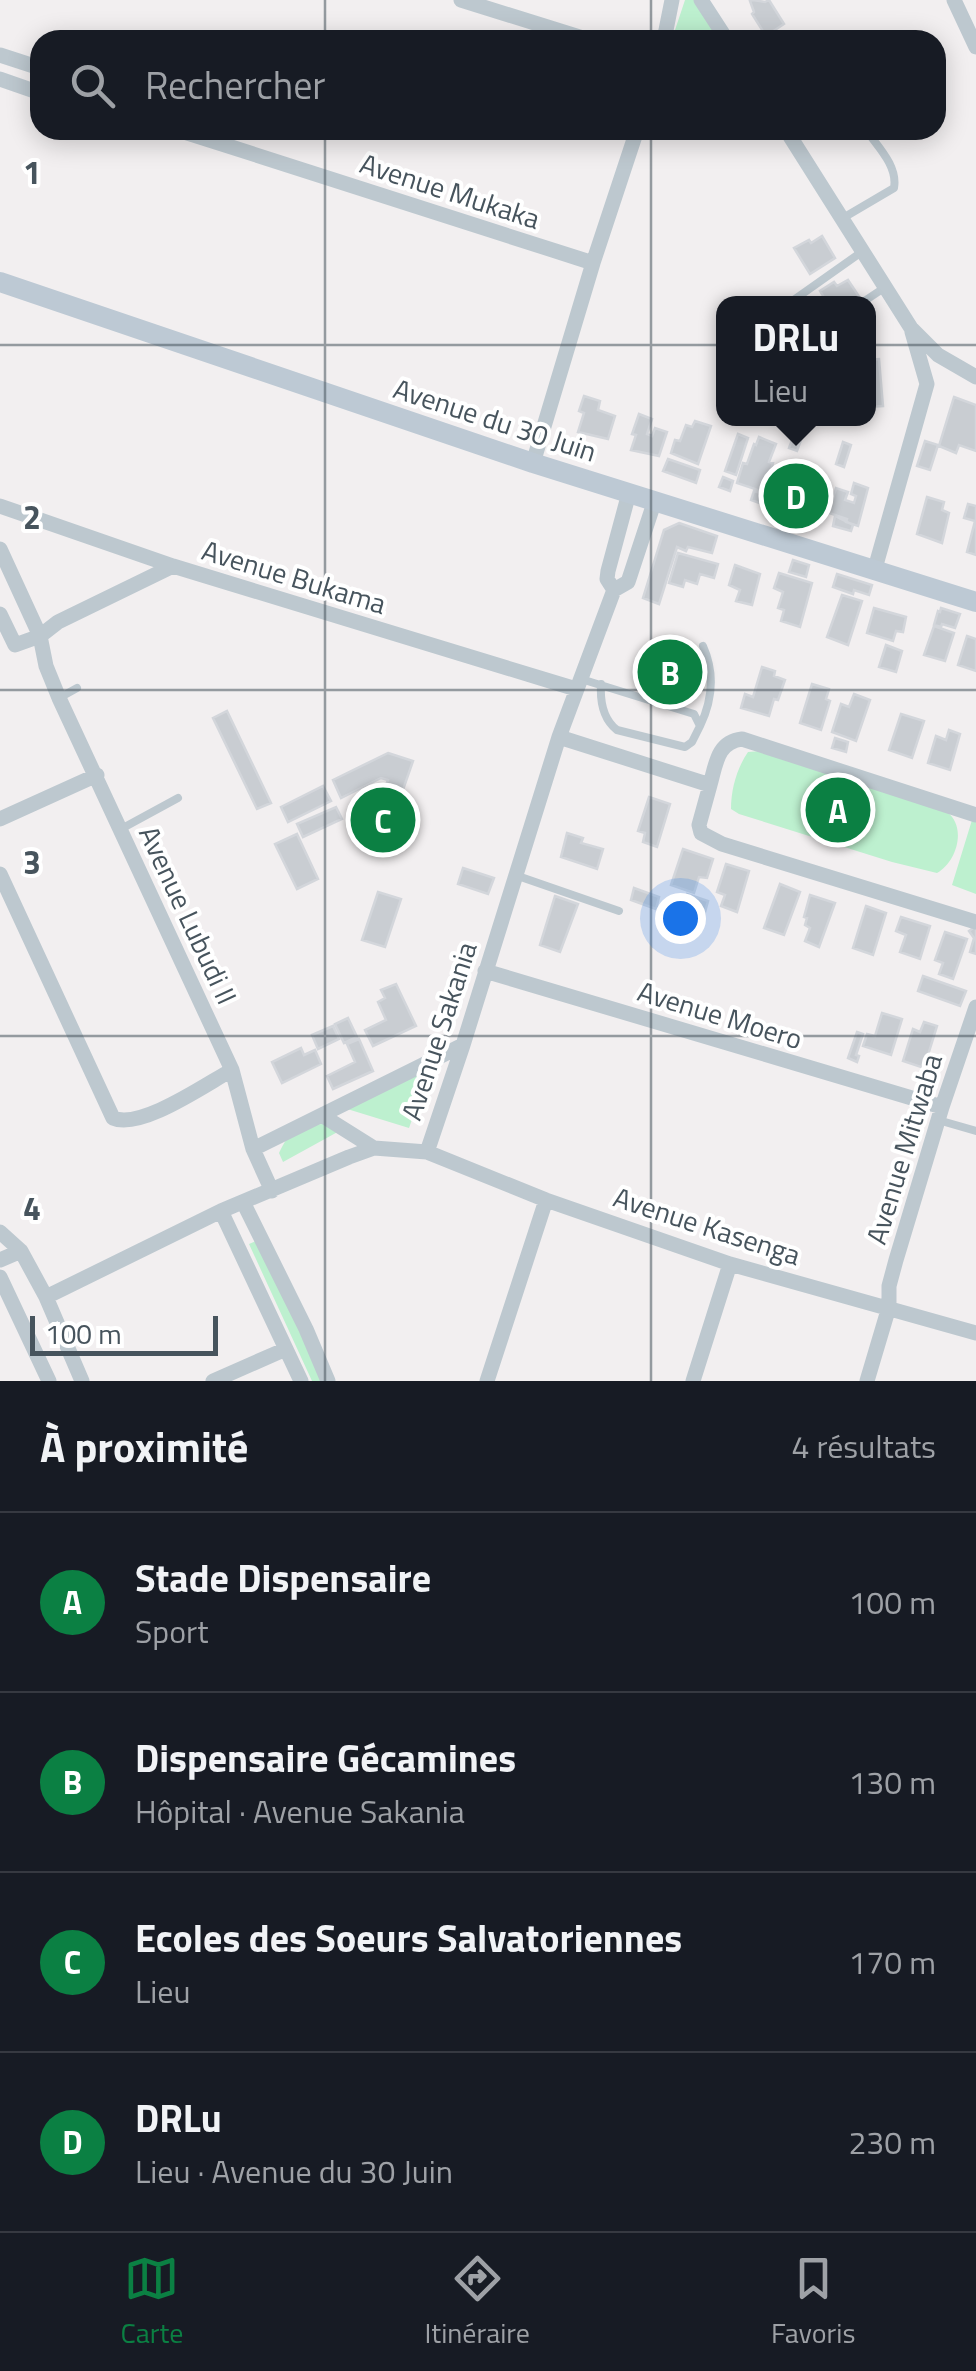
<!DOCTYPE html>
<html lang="fr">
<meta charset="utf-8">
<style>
body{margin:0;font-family:"Titillium Web",sans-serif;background:#20242c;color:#f1f3f6}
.scale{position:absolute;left:30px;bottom:25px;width:188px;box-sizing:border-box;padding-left:10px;border:5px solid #47545d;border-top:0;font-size:28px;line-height:35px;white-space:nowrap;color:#47545d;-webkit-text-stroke:8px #fff;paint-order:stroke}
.you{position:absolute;left:680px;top:918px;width:35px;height:35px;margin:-25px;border:8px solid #fff;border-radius:50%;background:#1a73e8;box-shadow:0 0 0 15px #1a73e833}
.badge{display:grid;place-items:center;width:65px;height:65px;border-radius:50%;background:#0b8043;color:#fff;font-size:32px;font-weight:700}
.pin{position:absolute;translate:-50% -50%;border:5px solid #fff;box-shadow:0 2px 10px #0006}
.popup{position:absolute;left:716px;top:296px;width:160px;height:130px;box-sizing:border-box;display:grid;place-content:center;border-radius:20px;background:#171b24;filter:drop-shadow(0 2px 8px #0005);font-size:32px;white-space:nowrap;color:#9ea1a6}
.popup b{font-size:38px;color:#f1f3f6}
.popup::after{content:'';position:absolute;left:50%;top:100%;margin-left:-20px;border:20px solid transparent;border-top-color:#171b24}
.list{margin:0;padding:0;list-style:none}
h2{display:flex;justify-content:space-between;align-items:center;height:130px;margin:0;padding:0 40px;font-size:42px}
h2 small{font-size:32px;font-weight:400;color:#9ea1a6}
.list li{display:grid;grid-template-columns:65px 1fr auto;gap:30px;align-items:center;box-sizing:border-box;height:180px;padding:0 40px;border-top:2px solid #363941}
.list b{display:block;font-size:38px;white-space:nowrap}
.list p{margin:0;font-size:32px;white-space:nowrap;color:#9ea1a6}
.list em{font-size:32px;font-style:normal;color:#9ea1a6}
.icon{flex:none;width:55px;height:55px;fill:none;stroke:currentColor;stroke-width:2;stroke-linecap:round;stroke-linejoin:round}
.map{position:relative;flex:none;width:976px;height:1381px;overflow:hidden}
.search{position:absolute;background:#171b24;box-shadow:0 5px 25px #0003;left:30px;right:30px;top:30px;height:110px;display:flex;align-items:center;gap:25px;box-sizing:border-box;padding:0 35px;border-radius:30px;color:#9ea1a6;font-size:38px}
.sheet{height:850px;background:#171b24}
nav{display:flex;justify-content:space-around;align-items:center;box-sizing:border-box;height:140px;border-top:2px solid #363941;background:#171b24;font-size:28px;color:#9ea1a6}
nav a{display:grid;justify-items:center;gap:5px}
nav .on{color:#0b8043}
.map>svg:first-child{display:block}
.medical{fill:#fbe1e0}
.green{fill:#bdf0cf}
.building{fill:#c9cdd2;stroke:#d3d6db;stroke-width:2.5}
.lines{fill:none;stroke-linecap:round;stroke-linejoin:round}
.lane{stroke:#bdc8cf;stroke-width:8}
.street{stroke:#bdc8cf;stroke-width:15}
.secondary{stroke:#bdc9d4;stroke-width:20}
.grid{fill:none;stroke:#47545d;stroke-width:2.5;stroke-opacity:0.55}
.labels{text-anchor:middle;stroke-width:8;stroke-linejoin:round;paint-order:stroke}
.street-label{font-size:28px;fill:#47545d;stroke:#fff}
.grid-label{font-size:32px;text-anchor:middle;font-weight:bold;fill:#47545d;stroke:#fff;stroke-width:8;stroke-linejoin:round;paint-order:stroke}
</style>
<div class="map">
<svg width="976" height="1381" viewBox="0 0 976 1381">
<rect width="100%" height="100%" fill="#f2eff0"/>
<path class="medical" d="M681,644l14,4 -5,16 12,4 -9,28 -36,-10v-2l-18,-8 8,-25 28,9z"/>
<path class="green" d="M685,0h14l25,40 -52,-1z
M761,751l186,61c20,15 10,50 -10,61l-45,-11 -153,-48 -8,-5c0,-20 6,-41 17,-57z
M972,820l4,2v72l-24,-9z
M431,1066l-22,62 -65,-20z
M323,1124l20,5 -60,33 -4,-9c11,-23 19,-28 44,-29z
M258,1240l65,141h-11l-63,-137z"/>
<path class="building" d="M753,0l12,2 4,-2 15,24 -18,12 -14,-22 2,-2 -4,-11z
M822,236l13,22 -25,16 -16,-26 15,-8 2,3z
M848,280l12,18 -8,6h-24l-8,-13 14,-9 3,4z
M879,359l4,47 -15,1v-47z
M584,396l16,5 -2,9 17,6 -7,23 -30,-7 6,-19 -5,-2z
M954,397l22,8v46l-17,-6 -3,8 -17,-7z
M639,414l13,5 -5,15 5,2 3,-8 12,4 -8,24 -28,-6 5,-15 -4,-1z
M695,421l16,5 -13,38 -27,-11 4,-13 5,1 6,-16 6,2z
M796,429l8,3 -7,19 -8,-3z
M738,434l10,4 -12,37 -11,-4z
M759,437l17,7 -7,18 4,1 -2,7 3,1 -4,13 -3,-1 -3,9 -27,-9 6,-20 4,1 7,-20 2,1z
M925,441l13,4 -8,25 -13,-4z
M843,442l8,3 -7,22 -8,-3z
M668,459l32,11 -4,13 -33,-12z
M791,476l22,6 -8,28 -24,-9 3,-12 4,1z
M723,477l10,4 -3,10 -11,-4z
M854,483l14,5 -10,38 -12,-4 1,-3 -18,-6 7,-25 12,4 -3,8 9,3 2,-7 -5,-2z
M754,491l17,5 -3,10 -17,-6z
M927,497l17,5 -2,8 7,3 -7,30 -25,-9z
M968,504l8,2v49l-9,-3 8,-31 -11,-3z
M835,516l18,9 -2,6 -18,-5z
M679,523l38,13 -5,17 -24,-6 -2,4 -9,-4 -18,57 -16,-6 21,-68z
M678,553l40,11 -4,14 -14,-4 -3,10 -12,-4 -2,7 -14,-4z
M793,560l16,5 -3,12 -17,-5z
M735,565l25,9 -8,31 -16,-4 4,-11 -11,-5z
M779,573l33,10 -12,44 -19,-6 3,-11 -6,-2 5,-16 -9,-4z
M837,574l35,11 -3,10 -15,-5 -1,4 -20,-7z
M842,595l20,6 -14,44 -21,-8z
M874,608l32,9 -3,15 -7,-1 -3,10 -26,-8z
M941,608l19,6 -5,14 -13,-4 -1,3 -7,-2 4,-14 2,1z
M934,626l20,7 -9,28 -21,-6z
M967,636l9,3v32l-18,-6z
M886,645l16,6 -6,21 -17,-5z
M762,667l13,4 -1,5 11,4 -7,20 -4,-1 -5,17 -28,-8 4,-14 8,3z
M812,684l17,5 -3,10 4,2 -9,29 -21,-7z
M854,694l16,6 -14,41 -24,-9 9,-28 8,3z
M227,711l44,92 -14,6 -44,-91z
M901,714l23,7 -12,37 -23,-8z
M949,730l11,4 -10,36 -22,-7 8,-27 10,4z
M835,738l13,4 -2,10 -14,-4z
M388,753l25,8 -31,89 -17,-8 23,-62 -7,-2 -40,20 -8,-18z
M323,786l8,15 -43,21 -7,-15z
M649,797l21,7 -13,43 -14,-5 2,-9 -7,-2z
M336,807l6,12 -39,18 -6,-13z
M567,833l16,5 -2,5 22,6 -6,20 -36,-12z
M297,834l21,45 -21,10 -22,-45z
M683,849l30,10 -6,19 -8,-1 -5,16 -23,-8z
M726,864l23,7 -12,41 -16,-6 4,-11 -8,-3z
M463,868l31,10 -6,16 -30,-10z
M780,884l20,8 -16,43 -20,-7z
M634,888l25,9 -3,12 -25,-9z
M378,892l23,7 -16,48 -23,-7z
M687,894l21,7 -6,22 -22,-9z
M810,895l25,8 -16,44 -14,-6 5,-13 -5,-3 2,-7 -3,-1z
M555,896l23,8 -18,48 -20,-7z
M866,906l20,7 -13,42 -20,-7z
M901,917l29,9 -10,33 -20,-7 6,-17 -10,-4z
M976,926v28l-6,-2 4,-14 -5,-7z
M945,932l22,7 -14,40 -14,-5 4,-11 -8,-3z
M923,976l43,15 -6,15 -42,-15z
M396,984l20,42 -43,20 -8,-16 21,-10 -8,-18 7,-4 -4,-8z
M882,1013l20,6 -11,36 -28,-9 4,-12 8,2z
M348,1018l9,19 -13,6 -9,-19z
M924,1022l13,4 -9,29 3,2 -4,12 -24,-8 10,-32 7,3z
M333,1026l6,13 -21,10 -6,-14z
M857,1032l6,2 -7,21 3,1 -2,6 -9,-4z
M359,1039l14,32 -40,18 -6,-13 28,-14 -8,-18z
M301,1048l3,7 11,-5 6,14 -39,19 -10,-21z"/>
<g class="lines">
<path class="lane" d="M843,218l51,-30c4,-22 -16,-41 -28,-58
M788,304l75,-53
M860,304l24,-16
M581,679l113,35 6,12 -8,16 -7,5 -68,-17c-14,-11 -17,-29 -16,-46
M59,698l18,-10
M700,726c13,-27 15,-53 3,-80
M121,829l57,-31
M515,875l104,36
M938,1120l38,11"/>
<path class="street" d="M461,0l128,40
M701,0l26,40
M954,0l22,47
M664,40l8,-40
M0,55l40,13
M0,79l40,14
M178,130l415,133
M786,130l125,198 27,27 38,22
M533,463l60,-200 44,-133
M0,506l173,60 403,123
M0,549l40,87 6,30 13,32 173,372 21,79 19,42
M874,572l53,-188 -15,-52
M614,590l14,-8 27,-82
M614,590l-7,-11 1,-8 21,-78
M0,614l15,31
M15,645l25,-9 18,-14 115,-56
M559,737l151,48 -11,40 2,8 21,11 254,78
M710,785c6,-21 7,-43 32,-46l234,76
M0,819l97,-44
M0,874l113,244c28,12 93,-34 119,-48
M485,971l457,136
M323,1116l51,32
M253,1149l210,-104
M427,1152l119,48 184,64 246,69
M243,1202l63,127 22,52
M221,1211l80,170
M0,1232l21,19 25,46 36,84
M0,1260l21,-9
M0,1277l49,104
M46,1297l175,-86 128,-54 25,-9 53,4 36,-107 96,-308 55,-147
M213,1381l73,-32
M487,1381l59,-181
M693,1381l37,-117
M867,1381l22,-74v-21l7,-26 46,-153 34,-100"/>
<path class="secondary" d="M0,282l533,181 443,139"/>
</g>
<path class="grid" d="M325,0v40M651,0v40M325,130v1251M651,130v1251M0,345h976M0,690h976M0,1036h976"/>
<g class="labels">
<g class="street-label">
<text transform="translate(450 191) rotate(18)" y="10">Avenue Mukaka</text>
<text transform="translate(495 420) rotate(18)" y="10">Avenue du 30 Juin</text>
<text transform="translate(294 577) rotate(17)" y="10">Avenue Bukama</text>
<text transform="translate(188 915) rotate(65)" y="10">Avenue Lubudi II</text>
<text transform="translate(720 1015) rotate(17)" y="10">Avenue Moero</text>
<text transform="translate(439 1031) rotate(-72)" y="10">Avenue Sakania</text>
<text transform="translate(904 1149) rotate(-73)" y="10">Avenue Mitwaba</text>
<text transform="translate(707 1226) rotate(18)" y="10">Avenue Kasenga</text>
</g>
</g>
<g class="grid-label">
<text x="32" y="184">1</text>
<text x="32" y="529">2</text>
<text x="32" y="874">3</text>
<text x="32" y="1220">4</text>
</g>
</svg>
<div class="scale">100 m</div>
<div class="you"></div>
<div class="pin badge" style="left:838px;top:810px">A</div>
<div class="pin badge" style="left:670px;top:672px">B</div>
<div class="pin badge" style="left:383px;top:820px">C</div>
<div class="pin badge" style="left:796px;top:496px">D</div>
<div class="popup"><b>DRLu</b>Lieu</div>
<div class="search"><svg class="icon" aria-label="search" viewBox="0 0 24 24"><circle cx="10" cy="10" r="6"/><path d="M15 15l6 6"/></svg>Rechercher</div>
</div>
<section class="sheet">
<h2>À proximité<small>4 résultats</small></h2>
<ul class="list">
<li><span class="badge">A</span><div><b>Stade Dispensaire</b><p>Sport</p></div><em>100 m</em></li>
<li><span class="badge">B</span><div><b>Dispensaire Gécamines</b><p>Hôpital · Avenue Sakania</p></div><em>130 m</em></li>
<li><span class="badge">C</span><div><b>Ecoles des Soeurs Salvatoriennes</b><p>Lieu</p></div><em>170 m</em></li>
<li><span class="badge">D</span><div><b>DRLu</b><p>Lieu · Avenue du 30 Juin</p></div><em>230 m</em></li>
</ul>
</section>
<nav>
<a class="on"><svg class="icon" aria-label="map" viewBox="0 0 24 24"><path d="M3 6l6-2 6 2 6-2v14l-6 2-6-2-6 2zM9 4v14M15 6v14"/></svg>Carte</a>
<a><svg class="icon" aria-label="directions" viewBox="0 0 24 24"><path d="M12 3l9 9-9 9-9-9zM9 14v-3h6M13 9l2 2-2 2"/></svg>Itinéraire</a>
<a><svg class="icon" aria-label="saved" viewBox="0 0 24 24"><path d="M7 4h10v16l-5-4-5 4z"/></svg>Favoris</a>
</nav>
